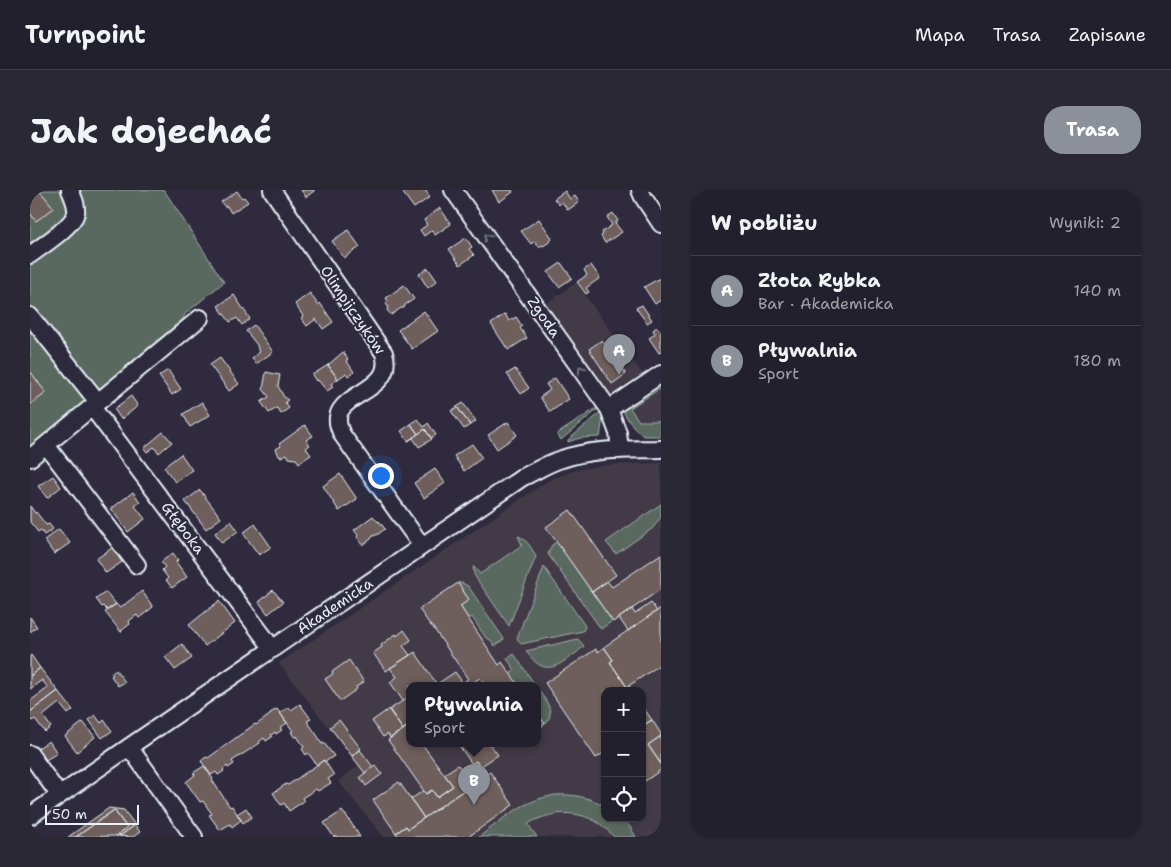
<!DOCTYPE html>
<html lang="pl">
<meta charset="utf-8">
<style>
body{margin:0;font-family:"Shantell Sans",sans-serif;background:#2b2836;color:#f1f3f6}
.controls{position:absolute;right:15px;bottom:15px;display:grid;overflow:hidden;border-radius:10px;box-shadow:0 1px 4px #0004}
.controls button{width:45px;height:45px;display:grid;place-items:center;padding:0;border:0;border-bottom:1px solid #403e4a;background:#23202e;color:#f1f3f6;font:25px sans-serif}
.scale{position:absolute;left:15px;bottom:12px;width:94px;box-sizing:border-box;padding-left:5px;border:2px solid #e8f1f8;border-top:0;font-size:14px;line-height:18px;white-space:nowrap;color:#e8f1f8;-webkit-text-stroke:4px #2f2a3d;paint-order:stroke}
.you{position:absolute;left:350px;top:285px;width:18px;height:18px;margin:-12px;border:4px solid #fff;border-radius:50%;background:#1a73e8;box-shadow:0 0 0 8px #1a73e833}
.badge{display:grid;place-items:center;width:32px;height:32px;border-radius:50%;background:#8c9099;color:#fff;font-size:16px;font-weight:700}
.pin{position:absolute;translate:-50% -41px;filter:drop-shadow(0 1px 2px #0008)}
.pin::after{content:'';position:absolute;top:26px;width:18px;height:15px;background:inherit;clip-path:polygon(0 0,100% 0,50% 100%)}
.popup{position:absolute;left:376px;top:492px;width:135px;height:65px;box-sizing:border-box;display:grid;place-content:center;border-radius:10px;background:#23202e;filter:drop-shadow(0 1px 4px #0005);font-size:16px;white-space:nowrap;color:#a3a3aa}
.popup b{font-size:19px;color:#f1f3f6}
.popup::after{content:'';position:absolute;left:50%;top:100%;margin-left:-10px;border:10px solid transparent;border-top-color:#23202e}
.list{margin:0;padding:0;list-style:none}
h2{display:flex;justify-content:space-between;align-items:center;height:65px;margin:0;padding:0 20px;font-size:21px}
h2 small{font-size:16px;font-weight:400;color:#a3a3aa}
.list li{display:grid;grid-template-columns:32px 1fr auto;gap:15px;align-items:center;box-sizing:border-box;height:70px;padding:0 20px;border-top:1px solid #403e4a}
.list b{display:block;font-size:19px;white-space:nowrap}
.list p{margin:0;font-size:16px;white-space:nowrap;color:#a3a3aa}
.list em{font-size:16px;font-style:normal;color:#a3a3aa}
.icon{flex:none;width:28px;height:28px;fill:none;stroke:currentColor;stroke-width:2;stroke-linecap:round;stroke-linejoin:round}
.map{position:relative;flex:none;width:631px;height:647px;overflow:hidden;border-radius:20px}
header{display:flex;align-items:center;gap:30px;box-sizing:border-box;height:70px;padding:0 25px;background:#23202e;border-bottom:1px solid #403e4a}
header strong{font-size:24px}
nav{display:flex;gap:28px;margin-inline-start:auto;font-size:18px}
.intro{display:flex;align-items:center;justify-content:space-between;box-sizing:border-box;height:120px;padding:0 30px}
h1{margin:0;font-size:35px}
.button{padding:12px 22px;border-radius:20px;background:#8c9099;color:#fff;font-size:18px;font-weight:700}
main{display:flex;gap:30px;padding:0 30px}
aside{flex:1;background:#23202e;border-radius:20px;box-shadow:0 1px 4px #0004}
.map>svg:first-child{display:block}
.built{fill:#423a46;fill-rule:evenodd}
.green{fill:#5a6960;stroke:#a1adac}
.building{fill:#6e5e5c;stroke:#e8f1f8}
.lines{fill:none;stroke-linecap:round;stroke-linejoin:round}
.minor-casing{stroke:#e8f1f8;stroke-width:20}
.minor{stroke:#2f2a3d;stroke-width:16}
.oneway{stroke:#70707e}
.labels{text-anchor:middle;stroke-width:4;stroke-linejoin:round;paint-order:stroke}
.street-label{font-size:15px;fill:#e8f1f8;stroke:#2f2a3d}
</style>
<header>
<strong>Turnpoint</strong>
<nav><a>Mapa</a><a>Trasa</a><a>Zapisane</a></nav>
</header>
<div class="intro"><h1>Jak dojechać</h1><a class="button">Trasa</a></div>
<main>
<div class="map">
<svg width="631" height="647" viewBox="0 0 631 647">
<rect width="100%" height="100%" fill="#2f2a3d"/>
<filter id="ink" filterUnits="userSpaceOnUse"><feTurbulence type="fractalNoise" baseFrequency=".02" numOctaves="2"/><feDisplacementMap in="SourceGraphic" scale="10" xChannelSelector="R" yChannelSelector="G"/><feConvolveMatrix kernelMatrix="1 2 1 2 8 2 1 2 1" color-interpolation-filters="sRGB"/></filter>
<g filter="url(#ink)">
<path class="built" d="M546,93l69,94 -34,22 -67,-94z
M631,198v33h-22l-9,-13z
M631,273v374h-277l-46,-56 20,-15 -79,-103 270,-183 27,-10 17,-3 14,-2zM380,496h128v58h-128zM575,501h37v127h-37z"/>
<path class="green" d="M0,0h134l60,92 -39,32 -2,5 -153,127z
M631,188v10l-31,20 9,13h22v15h-18c-10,-9 -18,-18 -22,-31z
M568,217v2l-37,31 -4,-6z
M570,223l3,5 -3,19 -20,1 -12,4v-2z
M631,314v13l-8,11 -37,26 -10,-12z
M488,346c9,3 13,12 18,20l-27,70 -33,-48 -2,-4 -1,-7h1l6,7 42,-29z
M527,352l55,79 -11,8 -53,-75 4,-9z
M514,377l41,59 -2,5 -62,13 -4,-6z
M428,393h4l6,3 36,53 -9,7 -6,-7 -3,-1 -14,-21 -3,2 -9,-13 9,-6z
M548,449l6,7 -1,1c-5,5 -11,9 -17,13 -18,13 -28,8 -40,-9z
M484,464l22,32h-17l-9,-12 5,-4 -8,-11z
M508,499c7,11 19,23 7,35l-7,-10z
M525,605c18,-1 34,2 50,11v12h17l8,9 6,10h-22c-22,-27 -57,-30 -86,-13l9,13h-58c26,-20 43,-36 76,-42z"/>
<path class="building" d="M0,0h9l15,18 -18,13 -6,-8z
M271,0h13v1l-8,6z
M377,0h18l5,7 -16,11 -11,-15z
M462,0h20l1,2 -14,10z
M207,1l5,7 2,-1 4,5 -17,11 -4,-7 -2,1 -4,-5z
M535,1l5,8 5,-3 4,6 -11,8 -6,-8 -3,3 -5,-6z
M410,18l11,16 -16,11 -3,-5 -8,6 -4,-6 7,-5 -3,-5z
M583,23l5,8 -3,2 7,9 -17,11 -4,-7 2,-2 -1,-2 10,-7 -5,-8z
M509,29l13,19 -2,2 1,1 -8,5 -1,-1 -3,2 -4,-6 -4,3 -10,-13z
M318,40l12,17 -16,11 -12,-17z
M436,48l6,9 -3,2 5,6 -14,10 -11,-16z
M531,73l11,15 -13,9 -11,-15z
M561,75l9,13 -14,10 3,4 -3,2 -9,-12 10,-7 -3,-5z
M398,78l9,13 -9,7 -9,-14z
M630,88l1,2v20l-6,4 -11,-17z
M374,95l10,14 -9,6 -1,3h-3l-10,7 -4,-5 1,-3 -2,-4 2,-2 -2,-3z
M280,103l8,12 2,-2 13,19 -10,7 -7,-10 -9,7 -6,-8 2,-2 -8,-12z
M204,105l16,24 -8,6 -5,-7 -7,4 -12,-16z
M612,115l10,15 -5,3 -11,-15z
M394,121l14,20 -26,18 -14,-19z
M475,124l4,7 7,-4 6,9 -2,2 7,10 -19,12 -17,-26z
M224,135l19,27 -17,12 -4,-6 7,-5 -2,-8 -11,-14z
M627,137l4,5v19l-2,2 -10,-15 6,-4 -2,-4z
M572,150l24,34 -14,10 -23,-35z
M313,162l5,7 -2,1 8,12 -6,4 -2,-3 -8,6 -10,-14z
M190,168l19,26 -10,7 -19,-26z
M298,175l10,14 -7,5 2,3 -6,4 -9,-11 -2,1 -4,-6z
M485,179l14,19 -8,6 -14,-20z
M138,180l13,19 -9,6 -13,-19z
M0,181l16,22 -16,12z
M236,182l14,3 -2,11 6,11 4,3 -3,2 4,6 -8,6 -4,-6 -8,5 -8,-11 8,-5 -6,-8z
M525,188l14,21 -19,13 -10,-15 10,-7 -4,-6z
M101,206l7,10 -17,13 -7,-10z
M172,212l8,13 -20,12 -7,-13z
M433,213l13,18 -6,4 -13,-18z
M427,217l13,18 -6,4 -13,-18z
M388,229l6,8 4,-4 8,12 -5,3 -6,-9 -7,5 -7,-10z
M478,232l9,13 -20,14 -9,-14z
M381,234l7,10 -10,7 -7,-10z
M275,235l8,11 -7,4 4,5 -4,3 5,7 -12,8 -3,-4 -7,-1 -2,-4 -6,3 -2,-1 -3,-7 5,-3 -2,-2z
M395,239l7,10 -13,8 -6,-9 -5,3z
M133,242l9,10 -13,11 -5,-6 -7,5 -3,-4z
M442,254l10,14 -18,13 -10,-15z
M151,264l11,16 -17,12 -11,-15z
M405,279l10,14 -21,15 -10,-15z
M310,284l17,25 -18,12 -16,-25z
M23,286l8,11 -14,11 -9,-12z
M170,300l21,28 -15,11 -21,-28z
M103,302l7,10 -5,4 10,13 -17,13 -17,-23z
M0,316l5,7 1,-1 10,13 3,-1 4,5 -9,6 -3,-5 -3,2 -8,-10z
M540,320l46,65 -24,17 -46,-65z
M343,326l5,6 1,-1 6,8 -8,6h-2l-3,2 -1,2 -8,6 -6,-8 1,-2 -4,-5z
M201,331l7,10 -16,12 -7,-10z
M225,334l16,23 -12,8 -16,-22z
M29,339l11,14 -16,11 -10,-14z
M82,358l10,14 -16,11 -10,-14z
M143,363l5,7 -2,2 11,15 -15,11 -6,-8 2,-2 -6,-8 3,-3 -4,-5z
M631,364v35l-48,33 -21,-30 15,-11 5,6z
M428,393l11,17 -9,6 39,59 3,-3 17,24h-33l-6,-8 -13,8h-9l10,-7 -36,-53h-1l-12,-17z
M243,400l10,12 -15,12 -9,-12z
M112,401l11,16 -14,11 -2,-3 -8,6 1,3 -9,7 1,1h-1l-16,-20 11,-8 4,4z
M76,402l10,12 -9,6 -4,-4 -1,1 -6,-8z
M189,411l16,22 -30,23 -16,-21z
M621,413l6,8 -29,20 -9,-13 13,-9 3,5z
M631,418v56l-34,23 -17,-25 3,-2 -9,-13z
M0,427l7,10 -7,5z
M374,440l7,10 -8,6 7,9 -24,16 -13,-18 9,-6 -1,-2 15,-11 1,2z
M152,454l10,14 -17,12 -10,-13z
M574,457l9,13 -3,2 17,25 2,-1 3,5h-27v61l-9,6 -51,-75 51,-34 2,3z
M385,462l23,34h-28v10l-7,5 -13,-19 7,-5 -7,-9z
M1,465l9,13 -10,8v-20z
M319,470l15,22 -8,5 1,2 -17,12 -15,-22 8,-5 -1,-2z
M10,478l18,23 -28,21v-11l18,-13 -6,-8 -12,9v-13z
M86,480l9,12 -7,4 -7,-10 2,-1 -2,-2z
M425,482l8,11 -5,3h-20l-1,-2z
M28,501l15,19 -5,4 -9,-11 -16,13 8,11 -6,5 -10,-13 -5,3v-10z
M380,506v29l-7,5 -14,-20z
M270,514l11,15 -4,2 12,17v1l3,5 2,-1 10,13 -9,6 -1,-2 -7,5 -9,-12 -2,2 -4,-6 2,-2 -7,-11 -2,2 -4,-6 2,-1 -13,-18 9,-6 2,3z
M612,516l10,14 -10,6z
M247,519l10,14 -7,5 2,2 -6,4 -1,-2 -4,3 1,2 -6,4 -2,-3 -5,4 1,1 -28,18 2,3 -6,4 -1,-2 -4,3 1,2 -6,4 -2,-3 -5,3 -10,-14 5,-4 2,1 47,-34 1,1 15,-11 -1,-1z
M359,519l14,21 -13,8 -2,-4 -5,3 -11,-16z
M508,524l7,10 -7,4z
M65,525l6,8 3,-3 8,11 -10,7 -13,-18z
M309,530l22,29 -9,7 -22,-29z
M622,530l9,14v2l-13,9 13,19v6l-19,13v-57z
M53,532l12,15 -18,15 -12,-16z
M379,535l1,2v17h12l31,42 -16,11 -5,-7 -6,4 -38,-54z
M631,546v28l-13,-19z
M19,551l8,12 -11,7 -8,-12z
M428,554h32l8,11 -18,12 -4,-6 -4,3z
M330,560l13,17 -8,6 -13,-17z
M294,570l10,15 -6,4 3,4 -13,8 -2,-2 -14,9 2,3 -15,10 -5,-8 -3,2 -8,-12 13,-9 2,1z
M446,571l4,6 -7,4 -4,-5z
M345,575l7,9 -16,12 -6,-9z
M428,575l5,7 2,-2 9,13 -50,35 -13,-19 12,-8 3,3 6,-4 5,7 16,-11 -9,-12z
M174,576l9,13 -1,1 18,27 2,-1 9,14 -9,7 -2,-3 -10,6 -11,-15 3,-1 -9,-13 -3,1 -14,-20 9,-7 -2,-2z
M460,582l23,33 -45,32h-69l-3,-4 10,-7 2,3z
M369,592l25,36 -16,11 -2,-3 -10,7 -23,-33z
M79,618l15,2 11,15 -15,11 -1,-2 8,-6 -13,-18 -38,27h-8z
M216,618l6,9 -9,6 -6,-9z
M84,620l13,18 -11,8 -40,1z
M312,621l3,4h1l14,22h-26l-10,-14z
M105,635l5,7 -7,5 -17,-1 3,-2 1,2z"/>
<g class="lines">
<g class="minor-casing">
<path id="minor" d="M242,0l112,163c14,45 -67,38 -41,83l79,110
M423,0l156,219 9,24 2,17
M610,0l3,7 18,27
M0,65c12,-9 43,-29 46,-42 1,-8 -3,-16 -6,-23
M0,126l68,86
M62,217l181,242
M579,219l52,-35
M16,255l91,120
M0,268l170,-140
M99,557l65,90
M0,564l29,41
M0,626l99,-69 394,-270c13,-6 25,-14 39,-18 31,-11 66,-9 99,-10"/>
</g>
<use href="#minor" class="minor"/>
</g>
<defs><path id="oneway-chevron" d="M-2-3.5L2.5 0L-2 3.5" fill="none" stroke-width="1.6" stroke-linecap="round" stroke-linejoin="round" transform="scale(1.25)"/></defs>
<g class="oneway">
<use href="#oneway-chevron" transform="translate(457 47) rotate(-125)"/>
<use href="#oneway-chevron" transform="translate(551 179) rotate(-126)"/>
</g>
</g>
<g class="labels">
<g class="street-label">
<text transform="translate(323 120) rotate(56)" y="5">Olimpijczyków</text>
<text transform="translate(514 127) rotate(55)" y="5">Zgoda</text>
<text transform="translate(153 338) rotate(53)" y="5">Głęboka</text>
<text transform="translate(305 416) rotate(-34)" y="5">Akademicka</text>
</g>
</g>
</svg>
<div class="controls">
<button>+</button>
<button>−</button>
<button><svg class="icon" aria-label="locate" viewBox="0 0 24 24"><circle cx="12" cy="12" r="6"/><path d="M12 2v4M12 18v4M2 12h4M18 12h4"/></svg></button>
</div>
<div class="scale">50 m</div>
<div class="you"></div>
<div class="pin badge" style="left:589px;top:185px">A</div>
<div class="pin badge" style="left:444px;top:615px">B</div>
<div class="popup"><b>Pływalnia</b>Sport</div>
</div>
<aside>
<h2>W pobliżu<small>Wyniki: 2</small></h2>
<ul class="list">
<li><span class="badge">A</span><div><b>Złota Rybka</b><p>Bar · Akademicka</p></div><em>140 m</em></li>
<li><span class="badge">B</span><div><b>Pływalnia</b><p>Sport</p></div><em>180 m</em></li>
</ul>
</aside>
</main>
